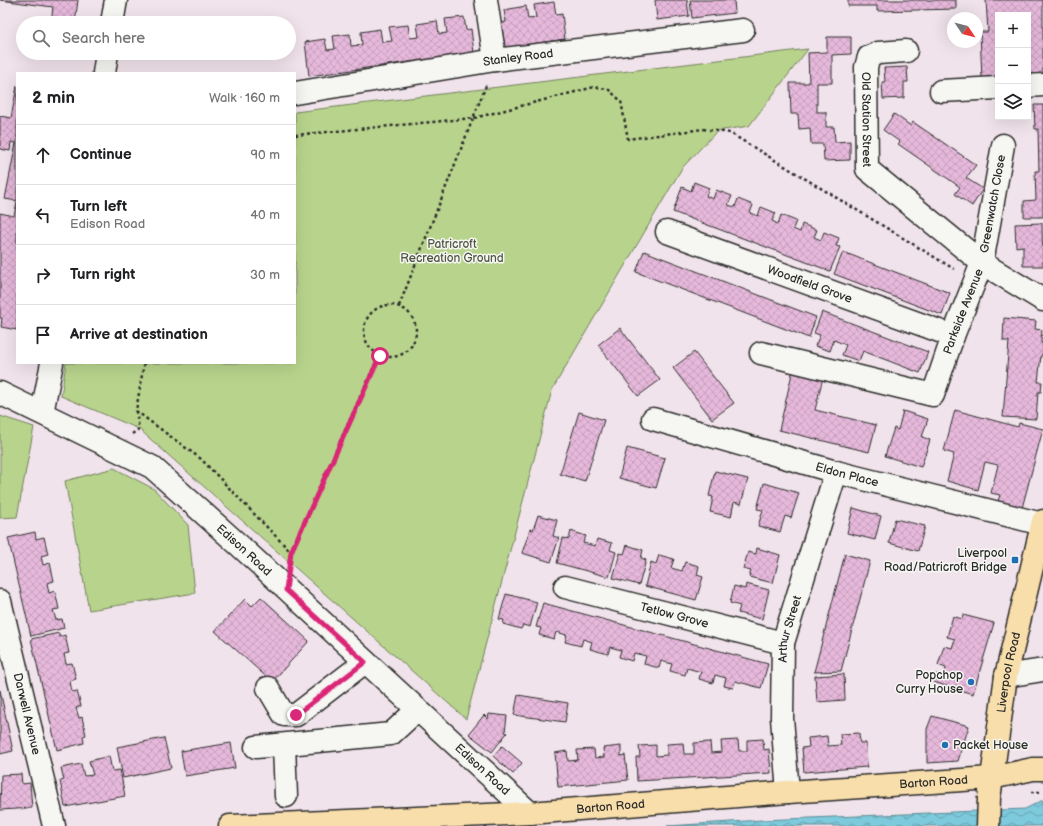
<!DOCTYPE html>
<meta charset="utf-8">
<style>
body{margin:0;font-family:"Balsamiq Sans",sans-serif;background:#f2f2f2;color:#202124}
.controls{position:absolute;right:12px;top:12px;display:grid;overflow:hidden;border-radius:0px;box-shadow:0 4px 16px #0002}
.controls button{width:36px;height:36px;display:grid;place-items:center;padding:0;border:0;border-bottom:1px solid #e0e0e0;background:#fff;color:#202124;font:20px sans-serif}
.compass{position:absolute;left:947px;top:12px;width:36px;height:36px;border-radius:50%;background:#fff;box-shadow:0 4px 16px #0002;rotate:125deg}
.stop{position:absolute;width:12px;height:12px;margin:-9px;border:3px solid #db2777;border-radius:50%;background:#fff}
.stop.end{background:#db2777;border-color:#fff;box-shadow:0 1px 4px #0008}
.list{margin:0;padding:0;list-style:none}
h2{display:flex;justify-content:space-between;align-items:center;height:52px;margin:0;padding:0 16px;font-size:17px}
h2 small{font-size:13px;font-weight:400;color:#757577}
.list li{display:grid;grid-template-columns:26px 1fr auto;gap:12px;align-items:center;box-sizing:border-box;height:60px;padding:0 16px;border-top:1px solid #e0e0e0}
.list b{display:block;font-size:15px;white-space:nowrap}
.list p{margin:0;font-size:13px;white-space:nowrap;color:#757577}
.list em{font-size:13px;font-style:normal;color:#757577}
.icon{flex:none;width:22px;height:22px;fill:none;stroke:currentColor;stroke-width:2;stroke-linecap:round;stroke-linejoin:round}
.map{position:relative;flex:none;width:1043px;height:826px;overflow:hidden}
.search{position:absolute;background:#fff;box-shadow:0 4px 16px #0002;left:16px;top:16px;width:280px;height:44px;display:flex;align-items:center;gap:10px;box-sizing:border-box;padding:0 14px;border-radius:22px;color:#757577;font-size:15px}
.panel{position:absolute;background:#fff;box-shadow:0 4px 16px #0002;left:16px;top:72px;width:280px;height:292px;border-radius:0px}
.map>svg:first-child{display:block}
.green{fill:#b8d48c;stroke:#72805c}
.water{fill:url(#water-waves);stroke:#5c8a95}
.building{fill:url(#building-cross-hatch);stroke:#2b2b2b}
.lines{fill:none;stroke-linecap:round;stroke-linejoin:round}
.minor-casing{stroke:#2b2b2b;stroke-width:25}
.major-casing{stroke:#2b2b2b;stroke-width:25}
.path{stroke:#2b2b2b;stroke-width:2.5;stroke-dasharray:3 3;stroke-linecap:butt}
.minor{stroke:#f6f6f2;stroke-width:22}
.major{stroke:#f8deab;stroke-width:22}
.major-bridge-casing{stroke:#2b2b2b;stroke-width:25;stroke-linecap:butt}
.major-bridge{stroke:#f8deab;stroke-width:22}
.route{stroke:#db2777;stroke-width:5}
.poi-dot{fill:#1f6fb2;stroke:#f6f6f2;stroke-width:1.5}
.labels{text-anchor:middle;stroke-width:3;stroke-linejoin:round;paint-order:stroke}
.street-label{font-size:12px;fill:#2b2b2b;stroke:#f6f6f2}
.park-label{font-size:12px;fill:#4e5543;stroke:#f6f6f2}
.poi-label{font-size:12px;fill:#2b2b2b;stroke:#f6f6f2;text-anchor:end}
</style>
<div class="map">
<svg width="1043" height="826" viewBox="0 0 1043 826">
<defs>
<pattern id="water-waves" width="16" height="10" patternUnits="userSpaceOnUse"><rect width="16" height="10" fill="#7dcadc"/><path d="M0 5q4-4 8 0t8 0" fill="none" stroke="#67a4b3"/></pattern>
<pattern id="building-cross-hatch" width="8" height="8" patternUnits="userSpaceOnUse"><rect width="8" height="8" fill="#e6b8db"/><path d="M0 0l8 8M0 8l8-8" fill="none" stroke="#c59ebc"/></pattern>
</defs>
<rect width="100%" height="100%" fill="#f1e3eb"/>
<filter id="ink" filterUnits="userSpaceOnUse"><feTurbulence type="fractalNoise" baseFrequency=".025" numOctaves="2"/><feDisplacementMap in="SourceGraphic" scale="8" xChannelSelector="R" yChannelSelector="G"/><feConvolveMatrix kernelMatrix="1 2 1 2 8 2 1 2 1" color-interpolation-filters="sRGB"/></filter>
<g filter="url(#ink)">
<path class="green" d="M808,49l-59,77 -32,5 -35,37 -130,222 -86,329 -327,-290 -78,-33 5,-33h229v-251z
M0,416l34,11 -17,90 -17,1z
M114,468l40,21 34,36 7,68 -106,17 -24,-129z"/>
<path class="water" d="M1043,800v26h-376l95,-6 263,-11z"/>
<path class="building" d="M0,0h78l-3,23h-24l2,-16z
M655,0h32l2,16 -32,4z
M690,0h44l1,13 -43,5z
M848,0h108v9l-79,2v-5h-29z
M986,0h57v76l-15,1v-62h-30v63l-16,1 -2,-47h8z
M554,2l2,13 6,-1 3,25 -60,9 -4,-25 5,-1 -2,-12 22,-4 2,13 8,-1 -2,-13z
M464,17l2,13 5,-1 3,24 -165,23 -4,-34 20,-3 2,11 8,-1 -2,-13 17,-2 1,12 11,-1 -1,-13 19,-3 2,13 10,-1 -3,-14 19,-2 2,13 9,-1 -2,-13 20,-3 2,13 8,-1 -2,-14z
M827,37h24v17l-19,1v28h-15v29h9v15h8l1,15 15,-1v19l-26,1 -1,-17h-12l-1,-16 -11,1 -1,-15h-7l-1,-31h19l-1,-30 19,-1z
M907,67l1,15h-4v16l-21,1 -1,-17h3l-1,-14z
M17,86v115l-12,-2 11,-56 -5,-1 -1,9 -10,-2v-33l11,2z
M1034,105h9v112h-19v-16l12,-1 -1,-29h4l-1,-42h-3z
M894,114l17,12 2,-4 63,43 -10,13 17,11 -11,17 -17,-12 5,-7 -62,-43 2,-2 -17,-12z
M694,182l15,6 -3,8 7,3 3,-9 16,6 -4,9 7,2 3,-8 15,6 -3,8 8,3 3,-9 15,6 -4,8 6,3 3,-9 15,6 -3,8 7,3 2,-8 15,6 -3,7 7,3 3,-8 15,6 -3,8 4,1 -10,24 -157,-59 9,-25 9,4z
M17,202v128l-16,-3 1,-9h-2v-105l14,3z
M1042,223l1,43h-20v-20l-7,1 -1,-23z
M644,251l172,66 -7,21 -173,-66z
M843,252l107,41 -8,22 -108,-41z
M822,312l106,40 -8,21 -57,-22 -4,10 -17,-6 4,-10 -12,-5 -4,11 -15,-5 5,-11 -6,-2z
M1004,318l32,3 -1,8 7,1 -1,13h2v12h-2l-3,27h4l-1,10h-3l-2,27 -33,-2 6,-76h-6z
M620,328l40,52 -22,16 -40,-51z
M694,352l40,51 -22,16 -39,-51z
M794,365l30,8 -9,37 61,15 -7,27 -90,-22z
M955,410l63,17 1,-4 24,6 -21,79 -24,-7 2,-6 -9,-2 7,-28 -13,-3 -7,28 -31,-9 7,-27 -10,-3z
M903,411l25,8 -6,18 8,3 -9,27 -36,-11 9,-28 4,2z
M579,412l25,8 -19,61 -25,-7z
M627,448l38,10 -9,30 -37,-10z
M715,471l33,8 -7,25 -7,-2 -3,15 -21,-5 3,-15 -4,-1z
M764,483l35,10 -8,25 -6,-2 -5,16 -22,-6 5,-16 -6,-1z
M853,508l28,8 -6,24 -28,-7z
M538,515l19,5 -4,16 6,2 -8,24 -29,-9 8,-24 3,1z
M895,519l30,7 -7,25 -29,-8z
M571,531l15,5 -3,7 12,3 2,-7 15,4 -2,7 6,2 -7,25 -52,-14 6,-25 6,1z
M35,532l1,7 8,-2 4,17 -7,2 2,9 7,-2 4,18 -7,2 2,10 6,-2 4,18 -6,1 3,10 6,-1 2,9 -33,8 -23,-98z
M627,545l16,5 -2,8 5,2 -7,25 -26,-7 7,-25 4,1z
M757,548l23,7 -7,28 -24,-6 2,-6 -8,-2 5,-17 8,2z
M845,554l25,7 -29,110 -27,1z
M659,555l15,4 -3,9 11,3 3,-9 14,4 -2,9 6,2 -7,23 -51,-14 6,-24 5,2z
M746,584l23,6 -7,29 -24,-6 2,-7 -10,-3 4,-17 11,3z
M506,594l31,8 -7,25 -7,-2 -2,4 -18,-5 1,-4 -5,-1z
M261,597l48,44 -37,41 -57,-51 30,-32 7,7z
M543,603l225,61 -7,24 -26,-7 -2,7 -9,-2 2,-8 -11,-3 -2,8 -14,-4 2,-7 -14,-4 -2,7 -15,-4 2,-7 -11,-3 -2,7 -15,-4 2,-8 -12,-3 -2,8 -13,-4 2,-7 -11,-3 -2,7 -18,-5 2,-7 -9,-3 -2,7 -16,-4 2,-7 -11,-3 -2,7 -15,-4 2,-7 -5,-1z
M963,615l31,8 -21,71 -40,-12 3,-8 8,3 2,-9 -8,-3 6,-19 8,2 3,-9 -8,-2 6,-21 9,3z
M59,633v4l6,-2 4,18 -5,1 2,10 6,-1 4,16 -6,2 2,11 5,-1 4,15 -5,2 3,10 3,-1 4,18 -3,1 1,7 -27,7 -26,-111z
M844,674l1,26 -28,2 -2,-26z
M0,690l13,61 -13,3z
M518,695l50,8 -3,19 -51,-7z
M489,714l18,2 -2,16 2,1 -15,19 -23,-18 15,-19 4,4z
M932,716l37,10 -11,35 -31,2v-34z
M859,733l1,10h6l1,24 -63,5 -2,-24 7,-1 -1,-9 19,-2 1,10 13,-1 -1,-11z
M164,738l7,30 -48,10 -6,-31z
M763,739l1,11 5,-1 2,24 -134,8 -1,-24h4l-1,-11 17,-1v11l11,-1v-11l16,-1 1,11h10v-11l16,-1 1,11 11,-1 -1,-11 17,-1 1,11h8v-11z
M231,743l4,25 -50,8 -4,-25z
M502,746l20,17 -9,11 -20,-18z
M621,746v10l4,-1 3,25 -70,7 -3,-34 12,-2 1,10 10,-1 -1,-10 17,-1 1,9 9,-1 -1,-9z
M109,756l3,15 8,-1 5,26 -60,11 -5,-26 4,-1 -3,-12 20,-4 3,12 9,-1 -4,-14z
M21,774l1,10 8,-1 2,25 -32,2 1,-35z"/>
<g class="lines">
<g class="minor-casing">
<g id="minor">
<path d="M486,0l9,60"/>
<path d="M112,23l4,-23"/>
<path id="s1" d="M906,51l-28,2 -9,4 -3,10 1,102 115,94 21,-118"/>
<path d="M104,73l3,-20"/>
<path d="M1028,86l15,-1"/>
<path d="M941,91l57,-3"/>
<path id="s2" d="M295,93l200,-33 248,-30"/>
<path id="s3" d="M667,232l286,104"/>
<path id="s4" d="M761,353l172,42 20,-59 29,-73 61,37"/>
<path id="s5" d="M0,393l152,74 88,79 290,267"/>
<path d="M42,413l10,-50"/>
<path id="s6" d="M653,419l183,53 206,52"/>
<path id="s7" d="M565,587l218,56"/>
<path id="s8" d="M0,601l54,225"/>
<path d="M1006,676l37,-6"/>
<path d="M268,688l16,27h12l69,-53"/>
<path d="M284,745l2,51"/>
<path d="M256,747l135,-13 26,-24"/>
<path id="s9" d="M788,792l-6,-74 1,-75 53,-171"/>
</g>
</g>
<g class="major-casing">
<g id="major">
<path id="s10" d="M990,792l16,-116 37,-155"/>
<path id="s11" d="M230,826l300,-13 258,-21 203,-14 42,-9h10"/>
</g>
</g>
<path class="path" d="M295,135l179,-17 120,-31 14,2 13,12 7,38 75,-10 27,4 224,136
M364 331a26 26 0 1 1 52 0a26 26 0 1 1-52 0Z
M399,306l88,-223
M136,411l65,48 90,93
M132,434l7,-5 -3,-18 8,-48
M290,564l1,-12 88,-196
M1031,792h11"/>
<use href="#minor" class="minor"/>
<use href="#major" class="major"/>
<g class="major-bridge-casing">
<path id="major-bridge" d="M988,826l1,-29"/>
</g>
<use href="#major-bridge" class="major-bridge"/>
</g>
</g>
<g class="lines" filter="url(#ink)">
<path class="route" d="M296,715l69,-53 -79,-72 5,-38 89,-196"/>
</g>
<g class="poi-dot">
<rect x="1011" y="556" width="8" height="8" rx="2"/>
<circle cx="971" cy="682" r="4"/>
<circle cx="945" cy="745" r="4"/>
</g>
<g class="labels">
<g class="street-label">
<text dy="4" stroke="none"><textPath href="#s2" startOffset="226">Stanley Road</textPath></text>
<text dy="4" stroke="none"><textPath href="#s1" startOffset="101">Old Station Street</textPath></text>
<text dy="4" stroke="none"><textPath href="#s1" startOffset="359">Greenwatch Close</textPath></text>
<text dy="4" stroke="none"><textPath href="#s3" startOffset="152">Woodfield Grove</textPath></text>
<text dy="4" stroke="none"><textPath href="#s4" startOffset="266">Parkside Avenue</textPath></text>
<text dy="4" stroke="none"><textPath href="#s6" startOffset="202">Eldon Place</textPath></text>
<text dy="4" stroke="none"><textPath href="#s5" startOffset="293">Edison Road</textPath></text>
<text dy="4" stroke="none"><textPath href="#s7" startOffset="113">Tetlow Grove</textPath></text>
<text dy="4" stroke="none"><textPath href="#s9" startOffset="164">Arthur Street</textPath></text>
<text dy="4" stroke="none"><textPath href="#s10" startOffset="121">Liverpool Road</textPath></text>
<text dy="4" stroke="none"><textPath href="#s8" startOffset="116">Darwell Avenue</textPath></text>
<text dy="4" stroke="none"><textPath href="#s5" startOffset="617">Edison Road</textPath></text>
<text dy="4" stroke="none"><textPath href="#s11" startOffset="705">Barton Road</textPath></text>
<text dy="4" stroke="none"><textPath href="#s11" startOffset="381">Barton Road</textPath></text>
</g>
<g class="park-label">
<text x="452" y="248">Patricroft<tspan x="452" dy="14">Recreation Ground</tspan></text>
</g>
<g class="poi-label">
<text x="1007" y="557">Liverpool<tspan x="1007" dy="14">Road/Patricroft Bridge</tspan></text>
<text x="963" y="679">Popchop<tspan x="963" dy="14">Curry House</tspan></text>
<text x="953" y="749" text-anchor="start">Packet House</text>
</g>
</g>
</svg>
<div class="controls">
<button>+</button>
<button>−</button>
<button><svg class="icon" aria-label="layers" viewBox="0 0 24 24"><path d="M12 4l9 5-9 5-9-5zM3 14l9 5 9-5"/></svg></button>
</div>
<svg class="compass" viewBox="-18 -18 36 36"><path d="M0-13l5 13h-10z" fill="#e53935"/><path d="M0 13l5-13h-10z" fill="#757577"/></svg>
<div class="stop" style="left:380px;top:356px"></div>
<div class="stop end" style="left:296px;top:715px"></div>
<div class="search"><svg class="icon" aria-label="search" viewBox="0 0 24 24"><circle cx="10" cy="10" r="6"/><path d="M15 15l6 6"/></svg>Search here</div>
<section class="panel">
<h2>2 min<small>Walk · 160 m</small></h2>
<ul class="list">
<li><svg class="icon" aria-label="ahead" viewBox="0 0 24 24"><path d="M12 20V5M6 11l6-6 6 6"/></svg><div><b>Continue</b></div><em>90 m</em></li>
<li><svg class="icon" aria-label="left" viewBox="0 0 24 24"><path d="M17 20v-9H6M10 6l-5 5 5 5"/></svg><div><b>Turn left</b><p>Edison Road</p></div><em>40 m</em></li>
<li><svg class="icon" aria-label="right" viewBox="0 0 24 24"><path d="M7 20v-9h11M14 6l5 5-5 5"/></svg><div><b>Turn right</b></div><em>30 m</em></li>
<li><svg class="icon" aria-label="arrive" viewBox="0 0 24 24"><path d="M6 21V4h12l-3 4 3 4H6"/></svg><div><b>Arrive at destination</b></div></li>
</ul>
</section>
</div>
